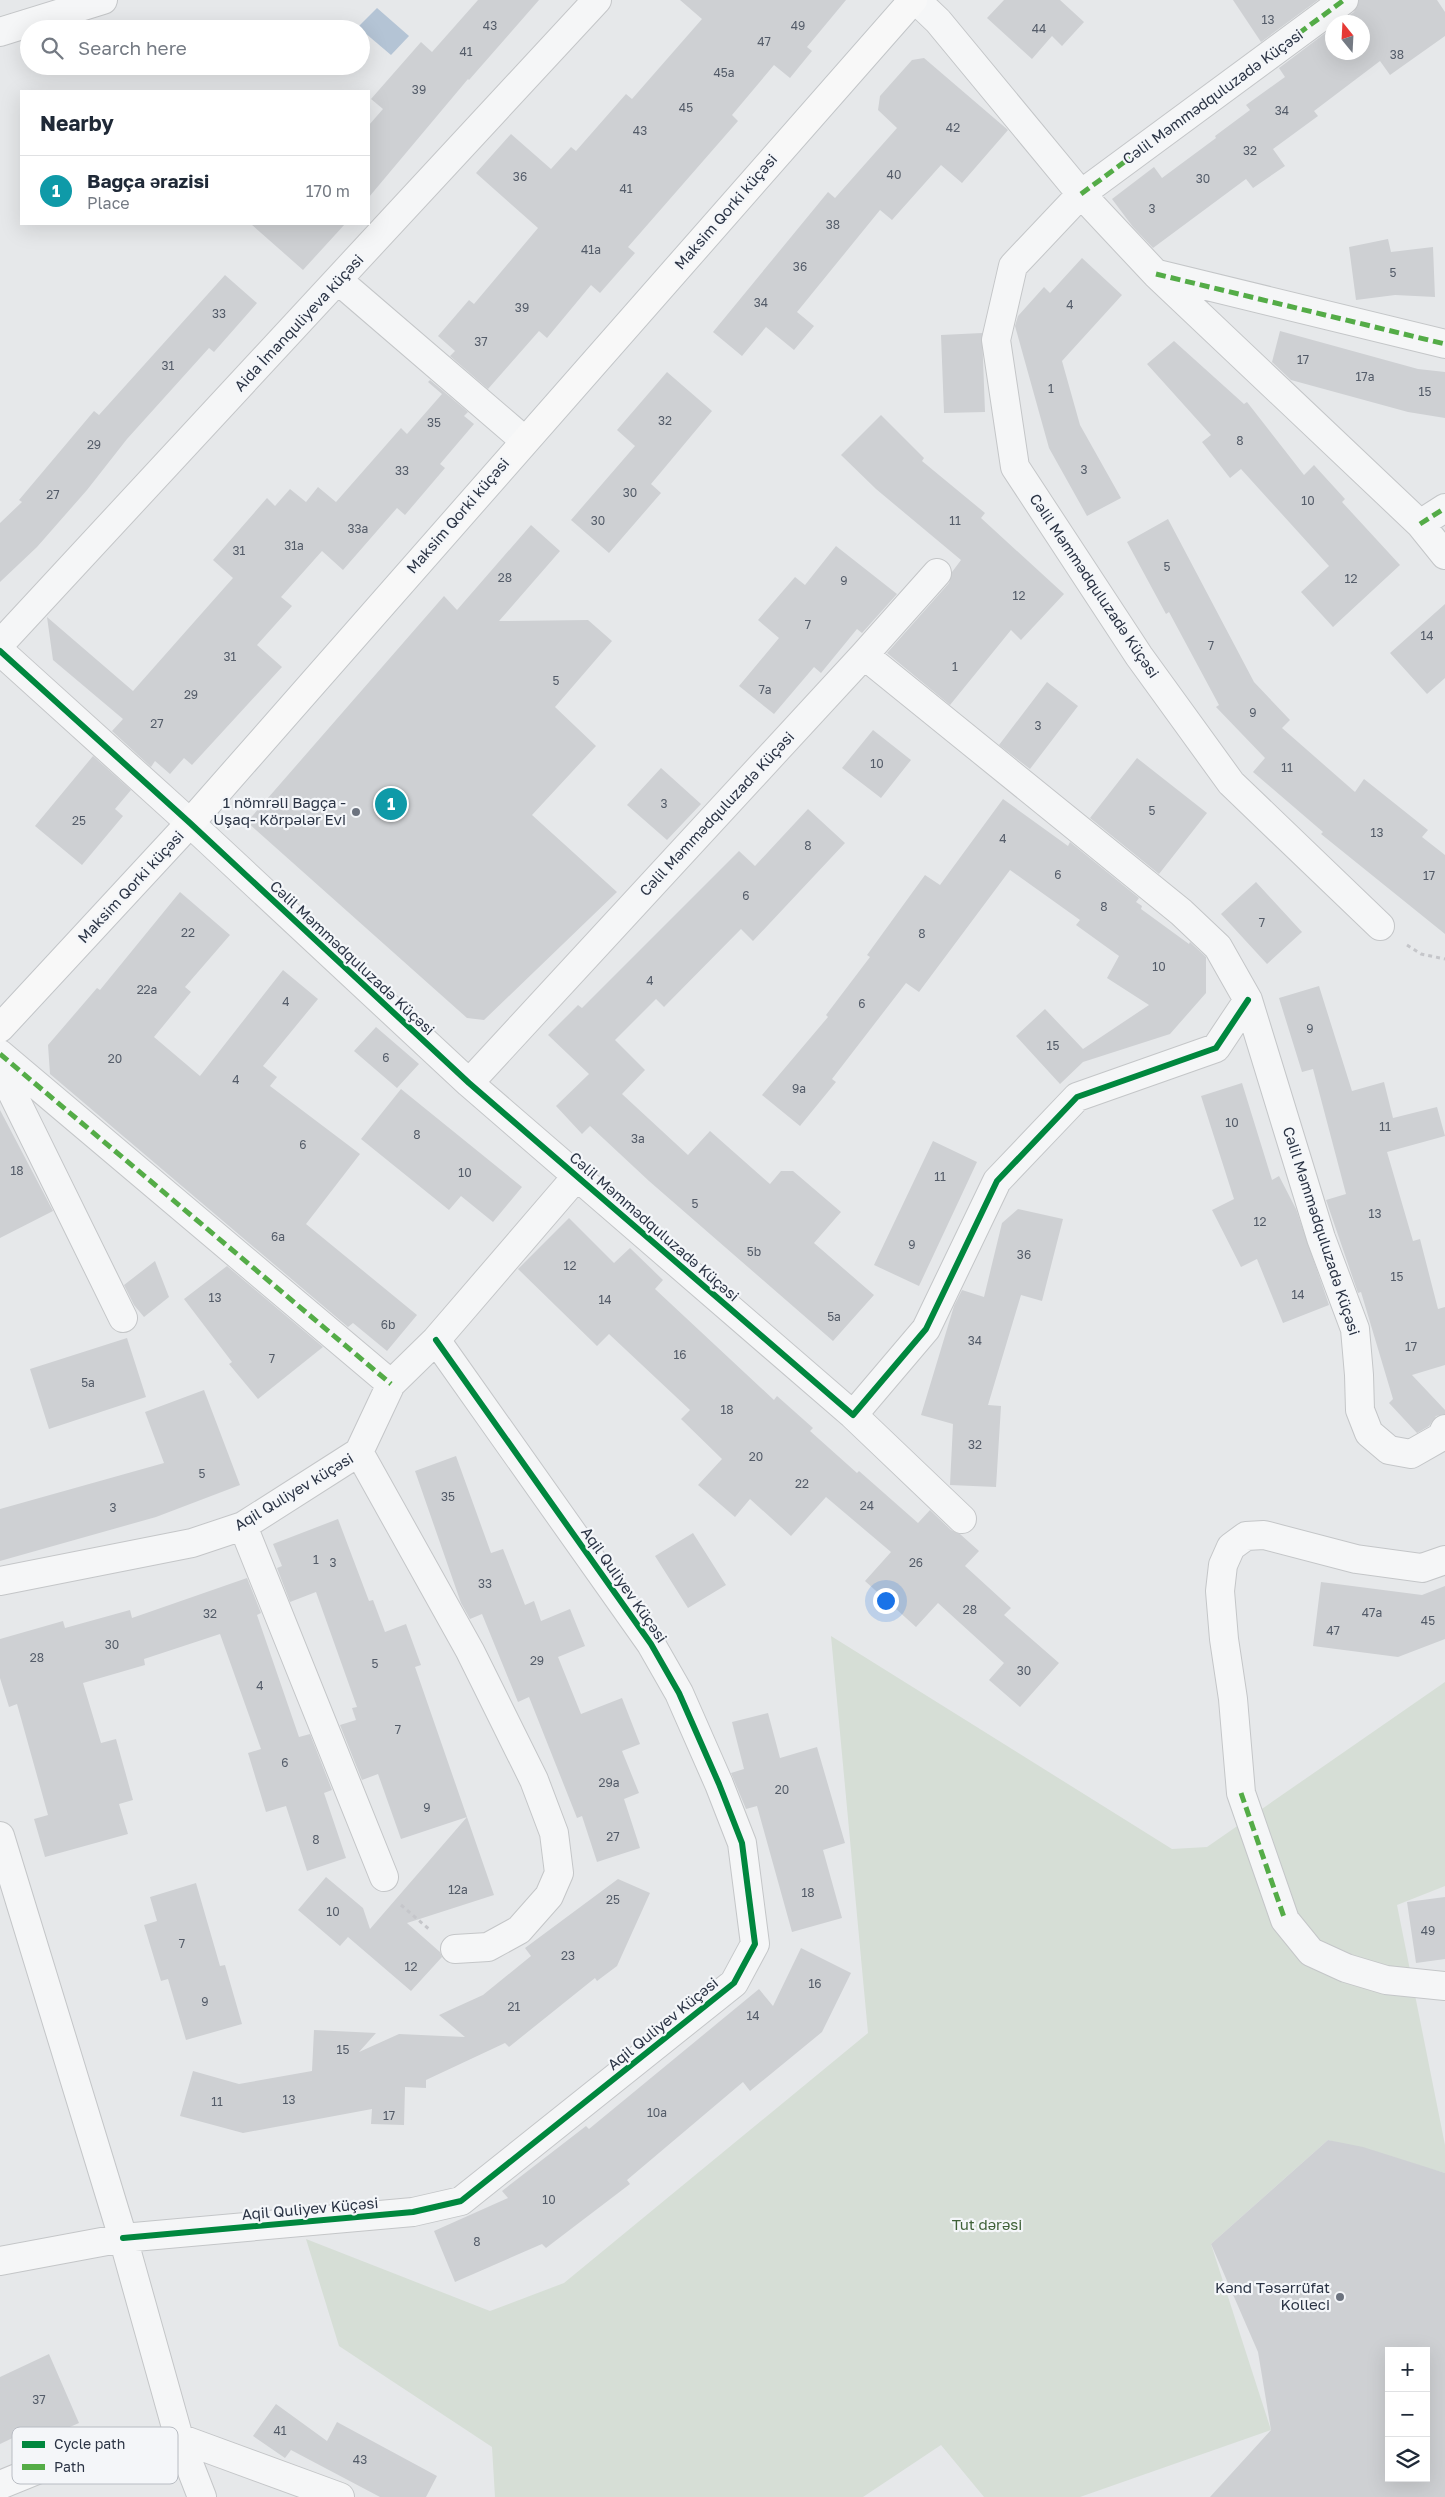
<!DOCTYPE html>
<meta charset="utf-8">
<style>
body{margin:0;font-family:"Golos Text",sans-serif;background:#f2f2f3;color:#1f2937}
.controls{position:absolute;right:15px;bottom:15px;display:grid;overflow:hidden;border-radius:0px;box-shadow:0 5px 20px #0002}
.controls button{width:45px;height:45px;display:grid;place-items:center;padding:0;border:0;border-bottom:1px solid #e0e1e3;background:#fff;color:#1f2937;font:25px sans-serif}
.compass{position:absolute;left:1325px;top:15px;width:45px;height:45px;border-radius:50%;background:#fff;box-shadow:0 5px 20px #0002;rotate:342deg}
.you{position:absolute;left:885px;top:1600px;width:18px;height:18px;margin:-12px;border:4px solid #fff;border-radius:50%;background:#1a73e8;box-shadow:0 0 0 8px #1a73e833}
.badge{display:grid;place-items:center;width:32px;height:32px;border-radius:50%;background:#6c737f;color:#fff;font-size:16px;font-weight:700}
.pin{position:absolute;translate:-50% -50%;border:2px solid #fff;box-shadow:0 1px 5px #0006}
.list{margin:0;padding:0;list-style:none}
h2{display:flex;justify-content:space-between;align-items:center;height:65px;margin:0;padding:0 20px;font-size:21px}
h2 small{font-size:16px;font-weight:400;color:#747a83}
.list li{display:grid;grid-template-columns:32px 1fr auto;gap:15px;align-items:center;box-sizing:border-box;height:70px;padding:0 20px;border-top:1px solid #e0e1e3}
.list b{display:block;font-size:19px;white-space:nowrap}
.list p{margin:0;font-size:16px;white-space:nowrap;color:#747a83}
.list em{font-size:16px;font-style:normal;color:#747a83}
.icon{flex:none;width:28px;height:28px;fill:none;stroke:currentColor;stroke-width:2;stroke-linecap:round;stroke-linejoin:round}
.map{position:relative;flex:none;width:1445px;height:2497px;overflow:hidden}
.search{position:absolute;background:#fff;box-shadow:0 5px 20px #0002;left:20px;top:20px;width:350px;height:55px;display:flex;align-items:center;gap:12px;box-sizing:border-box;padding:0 18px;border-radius:28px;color:#747a83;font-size:19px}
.panel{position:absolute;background:#fff;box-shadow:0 5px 20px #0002;left:20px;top:90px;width:350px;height:135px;border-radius:0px}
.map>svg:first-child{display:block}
.green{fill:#d6ded6}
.water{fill:#b4c4d5}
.building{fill:#ced0d3;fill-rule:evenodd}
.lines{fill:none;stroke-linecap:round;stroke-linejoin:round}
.minor-casing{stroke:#c4c6c8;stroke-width:30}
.major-casing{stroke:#c2c5c8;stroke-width:30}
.path{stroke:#c5c6ca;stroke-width:3;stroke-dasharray:4 4;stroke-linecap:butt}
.minor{stroke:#f5f6f7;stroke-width:28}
.major{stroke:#f8f8f8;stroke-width:28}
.quiet{stroke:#54ac47;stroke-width:5;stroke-dasharray:10 5;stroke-linecap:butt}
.cycleway-casing{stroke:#f4f6f9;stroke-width:9}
.cycleway{stroke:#00873e;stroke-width:6}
.poi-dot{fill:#6c737f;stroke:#f4f6f9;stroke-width:2}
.labels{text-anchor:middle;stroke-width:4.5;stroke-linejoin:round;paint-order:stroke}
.number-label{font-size:12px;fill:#545c69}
.street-label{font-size:15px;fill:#2b3445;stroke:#f4f6f9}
.poi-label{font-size:15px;fill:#2b3445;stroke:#f4f6f9;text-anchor:end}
.park-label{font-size:15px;fill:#3f6138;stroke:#f4f6f9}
.key{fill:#f4f6f9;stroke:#b8bcc3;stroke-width:1}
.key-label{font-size:14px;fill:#2b3445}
</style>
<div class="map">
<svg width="1445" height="2497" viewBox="0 0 1445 2497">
<rect width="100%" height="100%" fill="#e6e8ea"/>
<path class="green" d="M831,1636l341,213 35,-2 238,-165v204l-48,19 48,240v28l-117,-33 -117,104 60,186 -191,67h-96l-43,-52 -78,52h-368l-3,-50 -153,-101 -33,-107 184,72 74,-28 304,-250z"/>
<path class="water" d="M377,8l32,28 -18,19 -33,-28z"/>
<path class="building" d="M478,0h61l-70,80 -1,-1 -99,118v-72l14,-16 -12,-10 50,-57 11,10z
M680,0h166l-39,47 5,4 -22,27 -16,-13 -42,50 6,6 -110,126 7,6 -35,40 -9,-8 -44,53 -8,-7 -51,58 -38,-33 5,-5 -17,-15 31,-36 5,4 64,-76 -62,-55 35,-39 40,35 20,-22 5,4 50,-57 6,5 70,-80z
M1004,0h56l24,22 -22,24 -10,-10 -20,23 -45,-41z
M1233,0h85l-57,42z
M1359,0h78l8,12v24l-55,39 -10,-14 -66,50 4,5 -45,33 12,17 -32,22 -7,-9 -93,69 -20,-21 -21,-28 42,-32 8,11 54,-40 -1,-2 35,-26 -4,-5 39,-28 -6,-9 53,-40v24h30v-30h-22l14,-10z
M924,58l84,72 -46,53 -21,-18 -49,55 -12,-10 -83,102 17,14 -20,24 -28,-23 -24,29 -29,-24 115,-140 7,6 62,-70 -19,-18 2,-14 32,-36z
M251,224h94l-42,46z
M1388,239l3,13 42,-5 2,50 -40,-2 -39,5 -7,-53z
M1082,258l40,37 -60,66 18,64 41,73 -34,18 -38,-68 -34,-122 3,-10 26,-29 6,6z
M225,275l32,28 -43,49 -5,-4 -82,91 -40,51 -50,57 -37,35v-59l22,-21 -3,-2 75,-89 5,4z
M1280,331l138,38 27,3v46l-37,-6 -117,-32 -19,-18z
M982,333l3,79 -41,1 -3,-78z
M1174,341l70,63 3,-2 57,73 10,-10 31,34 -3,3 58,63 -67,62 -32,-35 28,-26 -88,-97 -11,9 -28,-36 9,-7 -64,-71z
M667,372l45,39 -61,73 10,9 -52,60 -38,-33 64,-74 -18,-16z
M430,380l38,32 -4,4 10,8 -34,40 5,4 -40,47 -8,-7 -54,62 -21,-19 -41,46 11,9 -35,39 25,22 -90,98 -8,-7 -14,16 -15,-13 -4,6 -39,-36 11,-12 -70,-59 -6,-43 86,74 100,-113 -20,-18 54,-62 8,8 15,-17 16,13 12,-15 18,15 65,-74 6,6 35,-40 -14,-12z
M881,415l43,43 -2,3 63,52 -4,5 83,76 -43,46 -10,-10 -61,75 -63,-52 62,-70 3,-11 9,-12 -85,-71 -35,-34z
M1168,519l86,163 36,38 -8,8 73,64 9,-13 64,51 -6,7 23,18v79l-124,-100 2,-2 -70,-60 12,-14 -49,-51 3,-2 -50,-93 -3,2 -39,-72z
M531,525l29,26 -61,70 89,-1 24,21 -57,66 41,39 -64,69 85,77 -133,128 -17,-2 -220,-196 197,-226 13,14z
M836,546l61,48 -35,39 -5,-4 -36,44 -7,-6 -40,47 -35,-28 40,-48 -21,-18 37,-43 10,8z
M1445,604v74l-18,16 -37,-41z
M1047,682l31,24 -48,63 -31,-24z
M873,730l38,30 -30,38 -39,-30z
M93,756l38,34 -16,19 8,7 -41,49 -47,-39z
M1137,758l70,55 -48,61 -69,-56z
M661,768l40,36 -34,36 -40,-35z
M1003,799l65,47 2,-4 69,56 -3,4 6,4 -1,3 48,35 1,-2 16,15v36l-36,41 -87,28 -23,22 -44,-48 29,-27 38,40 66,-44 -42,-27 12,-22 -43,-31 4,-5 -70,-50 -91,122 -13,-9 -74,96 4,3 -36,44 -38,-31 66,-78 -2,-2 44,-58 -3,-2 58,-80 15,10z
M808,809l37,34 -92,98 -12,-12 -77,78 -8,-8 -41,41 30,30 -23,24 66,61 22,-24 60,53 11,-13h12l48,41 -27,31 60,52 -41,46 -184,-160 -59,-55 -8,8 -26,-28 33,-32 -41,-39 30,-30 4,3 157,-157 16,15z
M1256,882l46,50 -35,32 -46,-50z
M180,892l50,43 -45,52 6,5 -37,45 46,39 83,-106 35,29 -55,67 14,11 -7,9 90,68 -54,70 111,91 -30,36 -34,-28 -5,4 -298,-253 -2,-29 49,-57 3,2z
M1319,986l33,105 32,-9 9,36 44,-11 8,29 -58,16 26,89 7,-2 18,70 7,-2v58l-33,10 33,35v4l-9,2 -7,10 -12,7 -28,-30 4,-4 -32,-107 -3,1 -32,-93 20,-6 -33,-125 -11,3 -23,-74z
M376,1027l43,37 -22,24 -43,-37z
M1242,1083l30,97 7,-4 17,33 33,96 -46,18 -26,-64 -16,8 -29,-57 22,-11 -33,-103z
M401,1089l121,98 -29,35 -32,-26 -12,14 -88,-71z
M0,1110l53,101 -53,27z
M933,1141l44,21 -58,124 -45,-21z
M1018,1209l45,10 -21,82 -21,-6 -33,110 13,1 -5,81 -46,-2 3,-61 -32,-9 33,-109 8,-16 22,7 18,-74z
M569,1218l45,45 16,-15 33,32 -8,9 119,111 3,-4 36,32 -3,3 47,42 2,-2 59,52 12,-13 21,20 9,4 19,17 -14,15 46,42 -7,7 55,48 -39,44 -31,-27 15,-17 -66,-60 -22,24 -51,-46 26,-29 -65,-55 -35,39 -41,-37 -15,18 -37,-32 24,-26 -41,-40 9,-9 -81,-76 -12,12 -79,-77z
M155,1261l14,36 -25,20 -10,-12 -10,-20z
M227,1266l96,81 -65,52 -29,-35 3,-2 -48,-63z
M127,1338l19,59 -97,32 -19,-60z
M204,1390l36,95 -84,32 -156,44v-52l164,-46 -19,-51z
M456,1456l35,97 12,-4 22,56 9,-4 7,20 29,-12 15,37 -27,11 23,57 41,-16 18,46 -18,7 17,42 -15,6 16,49 -43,14 -15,-46 -5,2 -48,-121 -11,5 -36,-88 -12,5 -9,-16 -46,-132z
M338,1519l31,82 4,-1 12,32 21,-8 15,41 -6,2 79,228 -87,28 33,29 2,5 -31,34 -63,-54 -8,9 -42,-36 28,-33 37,31 7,21 97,-112 -66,22 -23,-65 -16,6 -22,-55 16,-5 -4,-12 5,-1 -41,-115 -26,10 -13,-34 5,-2 -9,-22z
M693,1533l33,52 -38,23 -33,-52z
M247,1578l14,35 -4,2 42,122 11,-3 22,56 -8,3 22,65 -39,13 -21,-65 -20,6 -18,-59 13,-4 -41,-115 -76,25 1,6 -62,18 18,60 15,-4 17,61 -14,4 9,30 -83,23 -11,-38 14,-4 -31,-111 -8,3 -9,-29v-39l63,-18 2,7 65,-18 2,8z
M1321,1582l101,13 23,-9v53l-47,18 -85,-11z
M768,1713l12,45 37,-11 28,96 -22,7 19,68 -50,14 -35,-126 -11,3 -15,-36 13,-4 -12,-47z
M618,1879l32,14 -33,73 -20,15 -2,-3 -86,69 -4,-4 -79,37v8l-21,-1 -1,38 -33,-1 1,-15 -129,24 -63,-17 13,-45 46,13 73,-13 2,-41 62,3 -17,19 40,-18 66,3 -26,-22 44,-20 48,-39 -6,-8z
M196,1883l24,83 5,-1 17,59 -56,16 -18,-61 -7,2 -17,-56 13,-4 -7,-24z
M1445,1897v62l-29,4 -9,-61z
M801,1948l50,25 -29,59 -72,59 -7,-9 -116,98 3,4 -84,64 -4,-4 -87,38 -21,-51 74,-33 -6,-7 84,-65 3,3 170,-140 14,17z
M1328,2140l35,7 82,26v324h-235l61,-67 -13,-78 -47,-108zM1389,2351h37v127h-37z
M49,2354l30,69 -55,24 -5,-12 -19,9v-67z
M276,2404l51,37 10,-19 100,54 -11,21h-46l-89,-47 -6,8 -32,-22z"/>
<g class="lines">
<g class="minor-casing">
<path id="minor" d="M916,0l22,21 143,173 75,80 264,250 25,31
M1344,0l-263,194 -68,72 -17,74 19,127 124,189 92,127 149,143
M0,32l103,-32
M1158,274l287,70
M339,281l185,159
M1420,524l25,-16
M0,644l597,-644
M0,651l190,172 279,260 384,332 73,-86 71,-148 80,-84 139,-49 32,-48
M864,655l317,257 37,35 30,53 73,238 34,91 4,46 1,35 9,23 20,17 22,4 30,-17 4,-8
M0,1054l391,330
M0,1068l123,250
M469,1083l395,-428 73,-82
M853,1415l109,104
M359,1452l111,199 64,129 20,53 5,40 -10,23 -30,34 -31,17 -33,2
M243,1526l141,351
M1445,1560l-23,8 -66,-9 -92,-24 -18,1 -15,11 -8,18 -3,26 4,48 9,60 8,94 44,127 26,32 35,16 40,12 59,6
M0,1581l192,-38 51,-17 116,-74 32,-68 45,-44 141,-164
M0,1836l123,402 56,200 23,59
M0,2261l123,-23 290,-26 48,-11 273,-218 21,-39 -13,-101 -23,-59 -40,-91 -28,-49 -215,-304
M179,2438l161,59
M0,2485l49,-20 68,-16 62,-11"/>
</g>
<g class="major-casing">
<path id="major" d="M0,1028l190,-205 723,-823"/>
</g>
<path class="path" d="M1407,945l14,9 24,5
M401,1905l29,25"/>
<use href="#minor" class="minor"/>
<use href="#major" class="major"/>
<path class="quiet" d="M1081,194l263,-194
M1156,274l289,70
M1420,524l25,-16
M0,1054l391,330
M1241,1793l44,127"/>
<g class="cycleway-casing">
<path id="cycleway" d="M0,651l190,172 279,260 384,332 73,-86 71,-148 80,-84 139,-49 32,-48
M123,2238l290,-26 48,-11 273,-218 21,-39 -13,-101 -23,-59 -40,-91 -28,-49 -215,-304"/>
</g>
<use href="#cycleway" class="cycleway"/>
</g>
<g class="poi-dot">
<circle cx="356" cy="812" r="5"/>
<circle cx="1340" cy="2297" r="5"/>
</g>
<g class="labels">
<g class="number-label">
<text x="1268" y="24">13</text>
<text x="490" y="30">43</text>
<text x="798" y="30">49</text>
<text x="1039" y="33">44</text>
<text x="764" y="46">47</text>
<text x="466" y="56">41</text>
<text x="1397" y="59">38</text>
<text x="724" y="77">45a</text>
<text x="419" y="94">39</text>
<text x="686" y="112">45</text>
<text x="1282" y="115">34</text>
<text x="953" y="132">42</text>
<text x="640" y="135">43</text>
<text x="1250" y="155">32</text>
<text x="894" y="179">40</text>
<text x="520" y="181">36</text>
<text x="1203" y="183">30</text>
<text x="626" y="193">41</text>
<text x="1152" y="213">3</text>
<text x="833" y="229">38</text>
<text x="591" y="254">41a</text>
<text x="800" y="271">36</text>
<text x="1393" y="277">5</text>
<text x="761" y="307">34</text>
<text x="1070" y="309">4</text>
<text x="522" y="312">39</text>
<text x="219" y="318">33</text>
<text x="481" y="346">37</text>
<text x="1303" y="364">17</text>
<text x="168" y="370">31</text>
<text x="1365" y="381">17a</text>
<text x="1051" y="393">1</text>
<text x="1425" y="396">15</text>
<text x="665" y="425">32</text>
<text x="434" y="427">35</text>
<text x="1240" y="445">8</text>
<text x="94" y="449">29</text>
<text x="1084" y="474">3</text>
<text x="402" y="475">33</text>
<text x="630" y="497">30</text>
<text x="53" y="499">27</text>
<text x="1308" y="505">10</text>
<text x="598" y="525">30</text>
<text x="955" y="525">11</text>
<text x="358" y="533">33a</text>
<text x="294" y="550">31a</text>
<text x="239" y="555">31</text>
<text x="1167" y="571">5</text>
<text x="505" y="582">28</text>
<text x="1351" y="583">12</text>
<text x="844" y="585">9</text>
<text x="1019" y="600">12</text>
<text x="808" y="629">7</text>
<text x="1427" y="640">14</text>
<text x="1211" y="650">7</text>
<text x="230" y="661">31</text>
<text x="955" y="671">1</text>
<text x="556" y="685">5</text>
<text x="765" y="694">7a</text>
<text x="191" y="699">29</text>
<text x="1253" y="717">9</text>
<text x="157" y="728">27</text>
<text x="1038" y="730">3</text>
<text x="877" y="768">10</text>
<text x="1287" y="772">11</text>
<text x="664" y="808">3</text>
<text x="1152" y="815">5</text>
<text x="79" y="825">25</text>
<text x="1377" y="837">13</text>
<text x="1003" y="843">4</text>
<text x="808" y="850">8</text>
<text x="1058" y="879">6</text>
<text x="1429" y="880">17</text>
<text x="746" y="900">6</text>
<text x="1104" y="911">8</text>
<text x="1262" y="927">7</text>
<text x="188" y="937">22</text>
<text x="922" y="938">8</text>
<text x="1159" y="971">10</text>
<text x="650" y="985">4</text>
<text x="147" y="994">22a</text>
<text x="286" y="1006">4</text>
<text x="862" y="1008">6</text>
<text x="1310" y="1033">9</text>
<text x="1053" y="1050">15</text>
<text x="386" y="1062">6</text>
<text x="115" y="1063">20</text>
<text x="236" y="1084">4</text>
<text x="799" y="1093">9a</text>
<text x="1232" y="1127">10</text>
<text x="1385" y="1131">11</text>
<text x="417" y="1139">8</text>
<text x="638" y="1143">3a</text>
<text x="303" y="1149">6</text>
<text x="17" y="1175">18</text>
<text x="465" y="1177">10</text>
<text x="940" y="1181">11</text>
<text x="695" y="1208">5</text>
<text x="1375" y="1218">13</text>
<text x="1260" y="1226">12</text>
<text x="278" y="1241">6a</text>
<text x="912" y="1249">9</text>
<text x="754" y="1256">5b</text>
<text x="1024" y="1259">36</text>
<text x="570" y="1270">12</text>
<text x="1397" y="1281">15</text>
<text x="1298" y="1299">14</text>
<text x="215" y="1302">13</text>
<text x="605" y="1304">14</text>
<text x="834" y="1321">5a</text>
<text x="388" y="1329">6b</text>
<text x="975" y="1345">34</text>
<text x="1411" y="1351">17</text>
<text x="680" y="1359">16</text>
<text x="272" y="1363">7</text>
<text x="88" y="1387">5a</text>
<text x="727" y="1414">18</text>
<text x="975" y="1449">32</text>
<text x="756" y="1461">20</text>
<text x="202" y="1478">5</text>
<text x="802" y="1488">22</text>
<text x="448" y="1501">35</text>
<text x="867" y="1510">24</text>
<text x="113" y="1512">3</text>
<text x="316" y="1564">1</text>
<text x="333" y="1567">3</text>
<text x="916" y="1567">26</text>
<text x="485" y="1588">33</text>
<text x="970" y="1614">28</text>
<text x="1372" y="1617">47a</text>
<text x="210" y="1618">32</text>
<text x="1428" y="1625">45</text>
<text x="1333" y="1635">47</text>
<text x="112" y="1649">30</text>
<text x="37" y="1662">28</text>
<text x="537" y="1665">29</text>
<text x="375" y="1668">5</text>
<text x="1024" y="1675">30</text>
<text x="260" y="1690">4</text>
<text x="398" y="1734">7</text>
<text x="285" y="1767">6</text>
<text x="609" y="1787">29a</text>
<text x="782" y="1794">20</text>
<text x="427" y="1812">9</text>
<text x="613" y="1841">27</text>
<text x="316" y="1844">8</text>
<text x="458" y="1894">12a</text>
<text x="808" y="1897">18</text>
<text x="613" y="1904">25</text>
<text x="333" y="1916">10</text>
<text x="1428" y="1935">49</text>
<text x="182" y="1948">7</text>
<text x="568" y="1960">23</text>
<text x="411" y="1971">12</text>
<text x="815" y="1988">16</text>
<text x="205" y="2006">9</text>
<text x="514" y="2011">21</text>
<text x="753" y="2020">14</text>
<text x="343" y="2054">15</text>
<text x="289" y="2104">13</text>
<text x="217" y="2106">11</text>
<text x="657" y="2117">10a</text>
<text x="389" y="2120">17</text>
<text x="549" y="2204">10</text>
<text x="477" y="2246">8</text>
<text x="39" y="2404">37</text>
<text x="280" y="2435">41</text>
<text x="360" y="2464">43</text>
</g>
<g class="street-label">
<text transform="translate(1213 97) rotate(-36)" y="5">Cəlil Məmmədquluzadə Küçəsi</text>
<text transform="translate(726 212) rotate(-49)" y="5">Maksim Qorki küçəsi</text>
<text transform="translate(299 323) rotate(-47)" y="5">Aida İmanquliyeva küçəsi</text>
<text transform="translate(458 516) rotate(-49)" y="5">Maksim Qorki küçəsi</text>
<text transform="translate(1094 586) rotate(56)" y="5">Cəlil Məmmədquluzadə Küçəsi</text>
<text transform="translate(717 814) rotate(-47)" y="5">Cəlil Məmmədquluzadə Küçəsi</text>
<text transform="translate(131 887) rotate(-47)" y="5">Maksim Qorki küçəsi</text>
<text transform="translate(352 958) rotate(43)" y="5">Cəlil Məmmədquluzadə Küçəsi</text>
<text transform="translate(654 1227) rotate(41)" y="5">Cəlil Məmmədquluzadə Küçəsi</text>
<text transform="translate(1321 1231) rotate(72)" y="5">Cəlil Məmmədquluzadə Küçəsi</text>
<text transform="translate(294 1492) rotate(-31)" y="5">Aqil Quliyev küçəsi</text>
<text transform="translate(624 1585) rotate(55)" y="5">Aqil Quliyev Küçəsi</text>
<text transform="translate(663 2024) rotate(-39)" y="5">Aqil Quliyev Küçəsi</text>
<text transform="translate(310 2209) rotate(-5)" y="5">Aqil Quliyev Küçəsi</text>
</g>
<g class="poi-label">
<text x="346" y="808">1 nömrəli Bağça -<tspan x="346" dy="17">Uşaq- Körpələr Evi</tspan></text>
<text x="1330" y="2293">Kənd Təsərrüfat<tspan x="1330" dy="17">Kolleci</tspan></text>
</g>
<g class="park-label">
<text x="987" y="2230">Tut dərəsi</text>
</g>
</g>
<rect x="12" y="2427" width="166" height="57" rx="8" class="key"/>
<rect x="22" y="2441" width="23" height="7" fill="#00873e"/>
<rect x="22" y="2464" width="23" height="6" fill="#54ac47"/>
<g class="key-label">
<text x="54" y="2449">Cycle path</text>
<text x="54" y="2472">Path</text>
</g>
</svg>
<div class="controls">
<button>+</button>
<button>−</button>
<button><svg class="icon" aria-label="layers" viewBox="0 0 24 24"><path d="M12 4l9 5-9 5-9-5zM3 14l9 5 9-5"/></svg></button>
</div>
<svg class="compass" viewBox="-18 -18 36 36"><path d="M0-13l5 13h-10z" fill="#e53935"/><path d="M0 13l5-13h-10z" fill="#747a83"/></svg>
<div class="you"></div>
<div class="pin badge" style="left:391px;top:804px;background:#0f9aa8">1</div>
<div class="search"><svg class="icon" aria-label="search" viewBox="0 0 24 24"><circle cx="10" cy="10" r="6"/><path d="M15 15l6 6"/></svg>Search here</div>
<section class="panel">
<h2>Nearby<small></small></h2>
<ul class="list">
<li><span class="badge" style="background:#0f9aa8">1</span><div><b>Bağça ərazisi</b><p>Place</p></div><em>170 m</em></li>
</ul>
</section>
</div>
